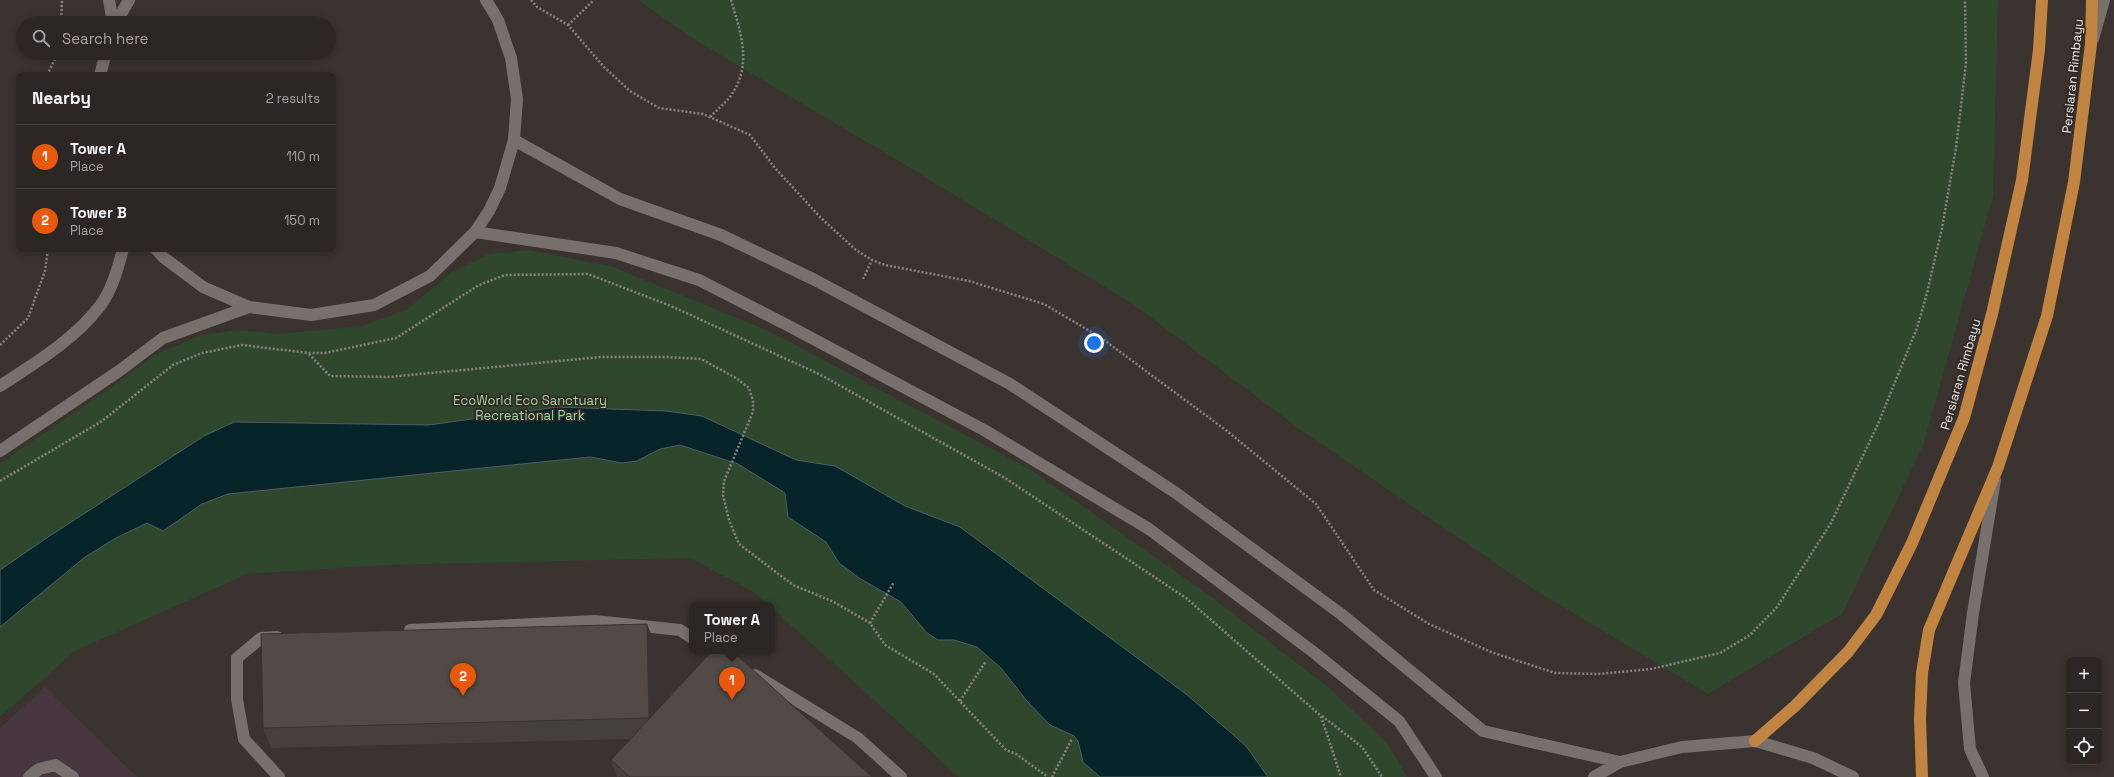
<!DOCTYPE html>
<meta charset="utf-8">
<style>
body{margin:0;font-family:"Space Grotesk",sans-serif;background:#383231;color:#f1f3f6}
.controls{position:absolute;right:12px;bottom:12px;display:grid;overflow:hidden;border-radius:8px;box-shadow:0 2px 10px #0003}
.controls button{width:36px;height:36px;display:grid;place-items:center;padding:0;border:0;border-bottom:1px solid #484341;background:#2c2624;color:#f1f3f6;font:20px sans-serif}
.you{position:absolute;left:1094px;top:343px;width:14px;height:14px;margin:-10px;border:3px solid #fff;border-radius:50%;background:#1a73e8;box-shadow:0 0 0 6px #1a73e833}
.badge{display:grid;place-items:center;width:26px;height:26px;border-radius:50%;background:#ea580c;color:#fff;font-size:13px;font-weight:700}
.pin{position:absolute;translate:-50% -33px;filter:drop-shadow(0 1px 2px #0008)}
.pin::after{content:'';position:absolute;top:21px;width:14px;height:12px;background:inherit;clip-path:polygon(0 0,100% 0,50% 100%)}
.popup{position:absolute;left:689px;top:602px;width:86px;height:52px;box-sizing:border-box;display:grid;place-content:center;border-radius:8px;background:#2c2624;filter:drop-shadow(0 1px 3px #0005);font-size:13px;white-space:nowrap;color:#a6a5a6}
.popup b{font-size:15px;color:#f1f3f6}
.popup::after{content:'';position:absolute;left:50%;top:100%;margin-left:-8px;border:8px solid transparent;border-top-color:#2c2624}
.list{margin:0;padding:0;list-style:none}
h2{display:flex;justify-content:space-between;align-items:center;height:52px;margin:0;padding:0 16px;font-size:17px}
h2 small{font-size:13px;font-weight:400;color:#a6a5a6}
.list li{display:grid;grid-template-columns:26px 1fr auto;gap:12px;align-items:center;box-sizing:border-box;height:64px;padding:0 16px;border-top:1px solid #484341}
.list b{display:block;font-size:15px;white-space:nowrap}
.list p{margin:0;font-size:13px;white-space:nowrap;color:#a6a5a6}
.list em{font-size:13px;font-style:normal;color:#a6a5a6}
.icon{flex:none;width:22px;height:22px;fill:none;stroke:currentColor;stroke-width:2;stroke-linecap:round;stroke-linejoin:round}
.map{position:relative;flex:none;width:2114px;height:777px;overflow:hidden}
.search{position:absolute;background:#2c2624;box-shadow:0 2px 10px #0003;left:16px;top:16px;width:320px;height:44px;display:flex;align-items:center;gap:10px;box-sizing:border-box;padding:0 14px;border-radius:22px;color:#a6a5a6;font-size:15px}
.panel{position:absolute;background:#2c2624;box-shadow:0 2px 10px #0003;left:16px;top:72px;width:320px;height:180px;border-radius:8px}
.map>svg:first-child{display:block}
.commercial{fill:#483741}
.green{fill:#2f472d}
.water{fill:#062429;stroke:#4c5f62}
.lines{fill:none;stroke-linecap:round;stroke-linejoin:round}
.path{stroke:#8a8481;stroke-width:2.5;stroke-dasharray:2 2;stroke-linecap:butt}
.minor{stroke:#77706c;stroke-width:12}
.major{stroke:#c18541;stroke-width:12}
.wall{fill:#46403d}
.shaded-wall{fill:#393432}
.building{fill:#514a47;stroke:#393432}
.labels{text-anchor:middle;stroke-width:3.5;stroke-linejoin:round;paint-order:stroke}
.street-label{font-size:13px;fill:#eeeae8;stroke:#302926}
.park-label{font-size:13px;fill:#a4d59f;stroke:#302926}
</style>
<div class="map">
<svg width="2114" height="777" viewBox="0 0 2114 777">
<rect width="100%" height="100%" fill="#3a3330"/>
<path class="commercial" d="M45,687l92,90h-137v-49z"/>
<path class="green" d="M638,0h1360l-5,196 -70,250 -81,168 -134,80 -175,-105 -232,-159 -168,-126 -236,-144 -202,-120z
M530,250l83,17 156,64 261,138 176,124 122,94 59,56 20,34h-448l-187,-169v-3h-4l-14,-13 -64,-34 -306,7 -137,9 -172,77 -75,66v-254l102,-69 53,-39 45,-20 38,-5 40,4 84,-8 46,-17 42,-36 39,-19z"/>
<path class="water" d="M557,407l109,4 36,5 94,44 39,6 70,40 55,21 226,167 60,52 22,31h-168l-17,-15 -5,-21 -4,-5 -24,-11 -24,-25 -25,-32 -24,-21 -23,-7h-16l-11,-7 -26,-31 -42,-24 -20,-15 -13,-21 -38,-25 -3,-24 -47,-29 -58,-19 -20,4 -23,12 -15,2 -32,-6 -362,37 -26,10 -39,27 -16,-8 -31,15 -31,19 -85,70v-57l48,-33 156,-101 30,-14 195,3z"/>
<g class="lines">
<path class="path" d="M531,0l6,7 31,18 36,42 26,24 29,17 44,6 47,21 25,33 46,50 35,32 16,10 13,5 84,16 75,23 56,33 127,94 89,73 58,86 55,34 62,28 64,21 43,1 53,-5 69,-16 30,-18 27,-28 54,-84 47,-99 39,-96 10,-35 15,-65 14,-80 10,-85 -1,-63
M61,23l1,-23
M568,25l26,-25
M47,75l11,-22
M710,117c7,-7 14,-13 20,-20 23,-32 11,-63 1,-97
M863,279l9,-19
M0,345l28,-27 17,-47 3,-22
M309,354l21,22 58,1 213,-20h67l33,2 35,19 13,10 4,13v11l-29,69 -1,14 6,25 10,24 54,41 39,16 38,22 15,22 49,29 72,76 10,4 32,23
M0,481l102,-60 71,-56 29,-12 40,-8 67,8h16l71,-15 83,-53 26,-10 83,-1 83,32 150,69 184,103 181,120 135,118 20,61
M870,623l24,-41
M960,701l26,-40
M1322,716l40,31 20,30
M1052,777l20,-38"/>
<path class="minor" d="M109,0l4,23
M116,23l13,-23
M2093,39l11,-39
M100,75l6,-22
M514,140l106,59 101,36 92,44 197,105 166,109 165,121 142,117 137,31
M475,232l141,21 83,27 90,46 195,104 165,99 163,122 87,70 37,56
M156,249l7,8 40,30 46,20 62,8 63,-10 56,-29 45,-44 14,-21 11,-23 14,-48 3,-41 -6,-41 -13,-38 -12,-20
M0,386c35,-23 74,-46 100,-80 12,-16 18,-38 23,-57
M0,451l119,-80 44,-33 86,-31
M410,630l185,-9 85,9 12,8
M277,637l-16,1 -24,20v41l7,40 35,38
M755,675l103,63 43,39
M29,777l10,-8 16,-4 18,12
M1594,777l26,-15 62,-15 73,-6 58,17 40,19
M1983,777l-13,-28 -6,-66 9,-70 22,-133"/>
<path class="major" d="M1755,741l40,-35 53,-54 28,-37 36,-72 52,-125 28,-104 30,-134 17,-130 3,-50
M1922,777l-2,-58 2,-46 7,-43 69,-163 49,-151 27,-134 17,-138 1,-44"/>
</g>
<path class="wall" d="M655,644l1,67 216,66h-255l-6,-17 20,-21 -360,9 -8,-20z"/>
<path class="shaded-wall" d="M647,624l8,20 2,94 -8,-20z"/>
<path class="building" d="M647,624l2,94 -386,10 -2,-94z
M712,651h20l140,126h-242l-19,-17z"/>
<g class="labels">
<g class="street-label">
<text transform="translate(2072 76) rotate(-84)" y="5">Persiaran Rimbayu</text>
<text transform="translate(1960 374) rotate(-74)" y="5">Persiaran Rimbayu</text>
</g>
<g class="park-label">
<text x="530" y="405">EcoWorld Eco Sanctuary<tspan x="530" dy="15">Recreational Park</tspan></text>
</g>
</g>
</svg>
<div class="controls">
<button>+</button>
<button>−</button>
<button><svg class="icon" aria-label="locate" viewBox="0 0 24 24"><circle cx="12" cy="12" r="6"/><path d="M12 2v4M12 18v4M2 12h4M18 12h4"/></svg></button>
</div>
<div class="you"></div>
<div class="pin badge" style="left:732px;top:700px">1</div>
<div class="popup"><b>Tower A</b>Place</div>
<div class="pin badge" style="left:463px;top:696px">2</div>
<div class="search"><svg class="icon" aria-label="search" viewBox="0 0 24 24"><circle cx="10" cy="10" r="6"/><path d="M15 15l6 6"/></svg>Search here</div>
<section class="panel">
<h2>Nearby<small>2 results</small></h2>
<ul class="list">
<li><span class="badge">1</span><div><b>Tower A</b><p>Place</p></div><em>110 m</em></li>
<li><span class="badge">2</span><div><b>Tower B</b><p>Place</p></div><em>150 m</em></li>
</ul>
</section>
</div>
